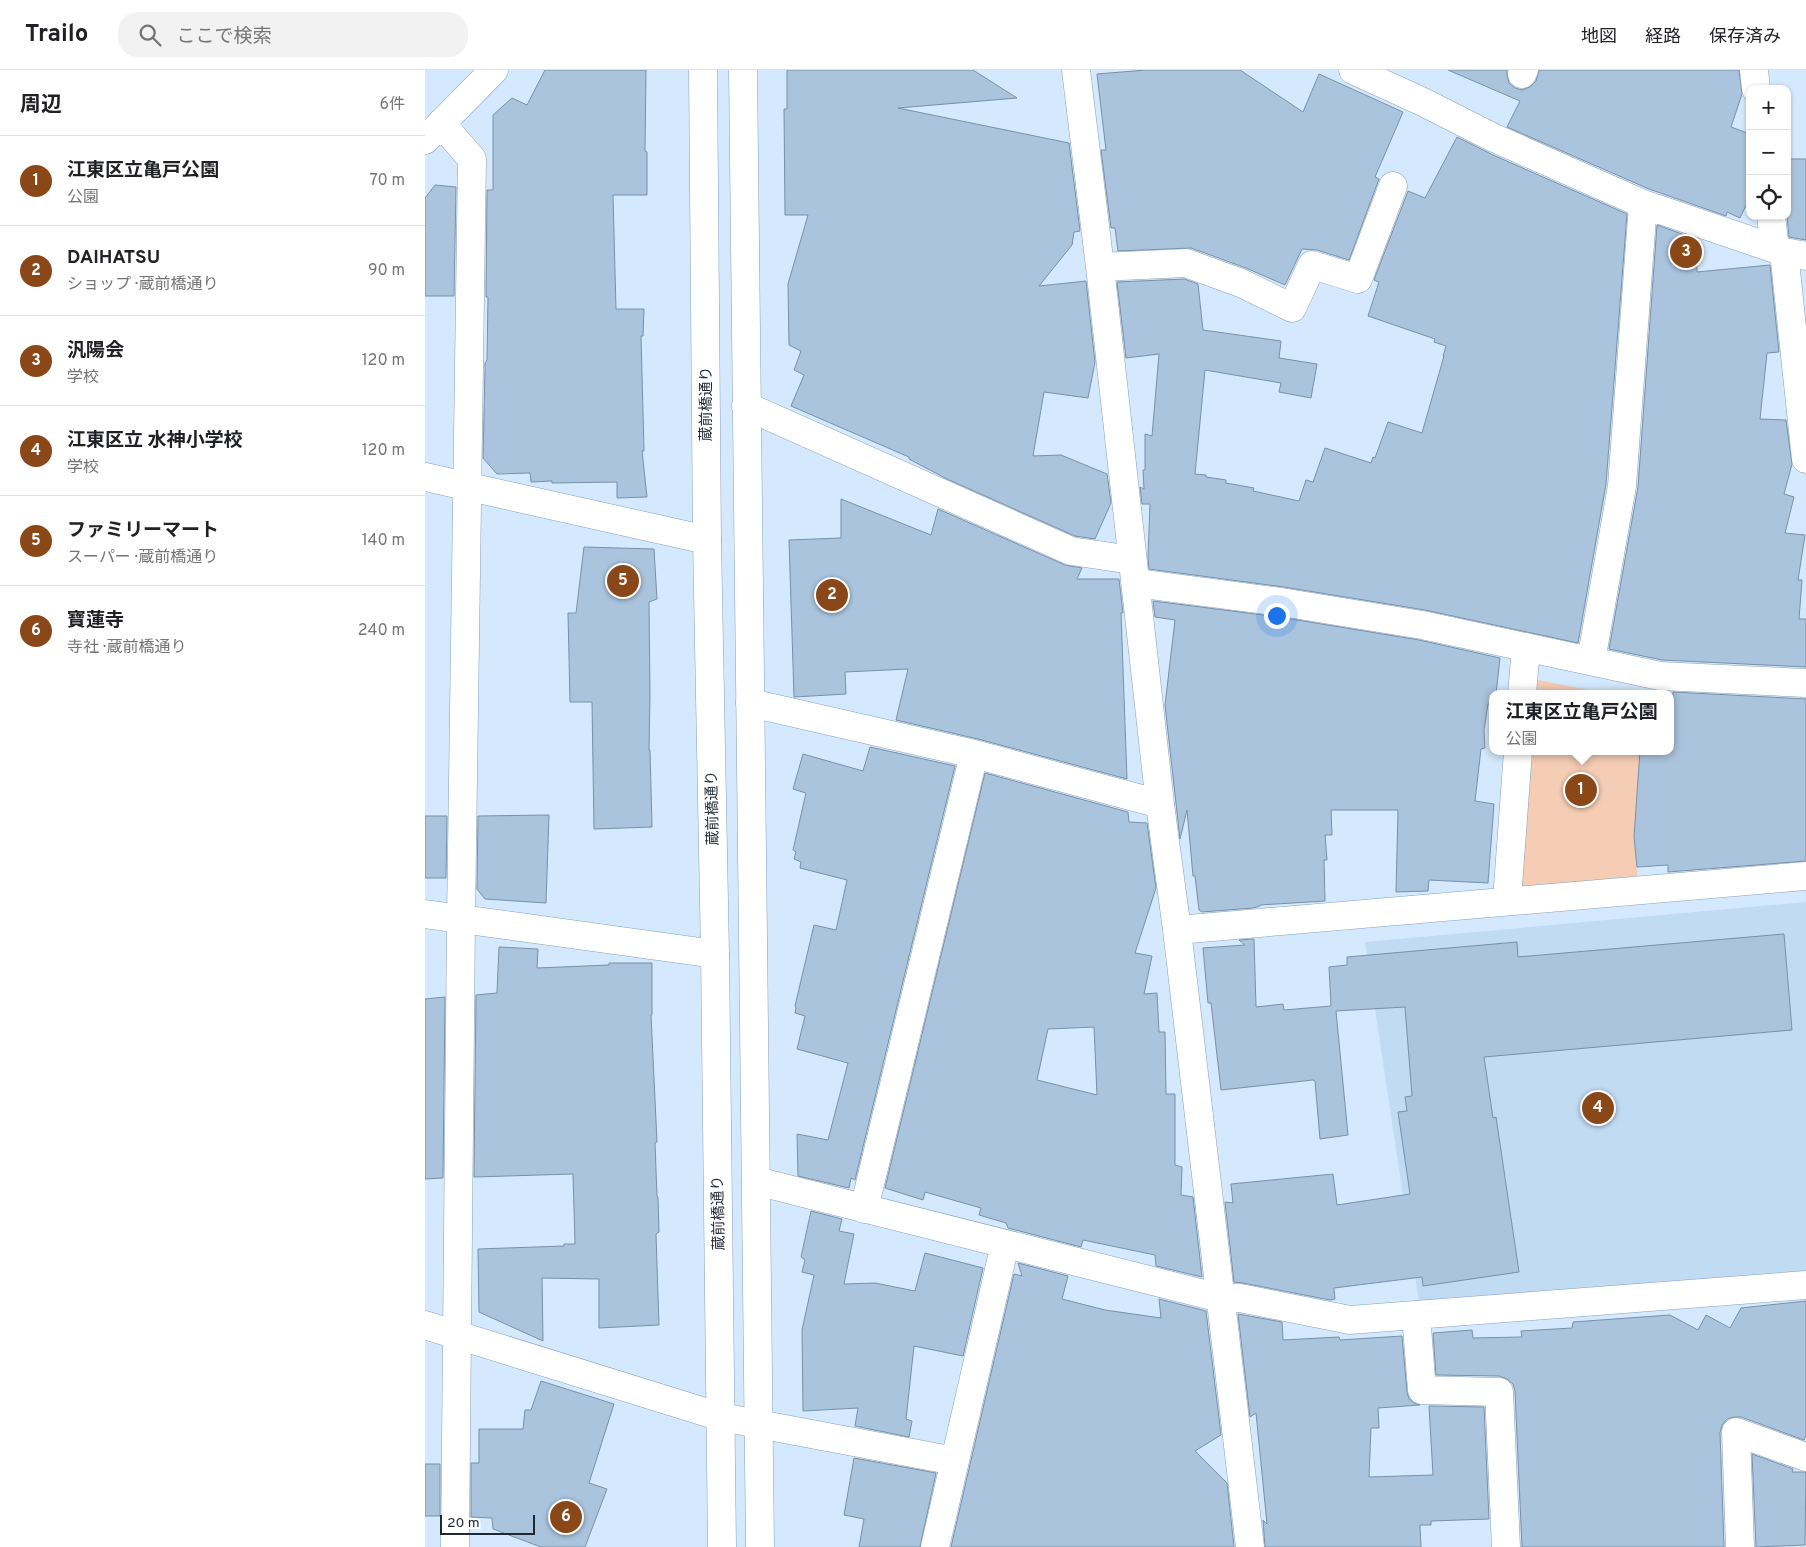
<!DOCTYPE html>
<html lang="ja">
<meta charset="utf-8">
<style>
body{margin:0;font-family:Overpass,"Noto Sans JP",sans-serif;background:#f2f2f2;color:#202124}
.controls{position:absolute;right:15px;top:15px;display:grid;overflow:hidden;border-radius:10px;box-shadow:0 1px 4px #0004}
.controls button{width:45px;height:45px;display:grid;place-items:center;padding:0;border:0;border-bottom:1px solid #e0e0e0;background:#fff;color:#202124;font:25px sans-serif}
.scale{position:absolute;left:15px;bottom:12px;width:95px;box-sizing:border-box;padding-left:5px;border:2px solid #1f2832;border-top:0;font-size:14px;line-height:18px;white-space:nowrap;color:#1f2832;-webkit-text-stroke:4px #fff;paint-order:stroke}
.you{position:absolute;left:851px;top:545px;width:18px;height:18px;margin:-12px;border:4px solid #fff;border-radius:50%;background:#1a73e8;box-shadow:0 0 0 8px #1a73e833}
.badge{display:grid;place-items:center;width:32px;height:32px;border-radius:50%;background:#8a4717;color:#fff;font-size:16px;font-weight:700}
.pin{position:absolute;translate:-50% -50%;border:2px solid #fff;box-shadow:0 1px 5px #0006}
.popup{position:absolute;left:1064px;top:620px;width:185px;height:65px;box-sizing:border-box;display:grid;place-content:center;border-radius:10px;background:#fff;filter:drop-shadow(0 1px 4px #0005);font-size:16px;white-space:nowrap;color:#757577}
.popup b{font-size:19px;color:#202124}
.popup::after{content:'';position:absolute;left:50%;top:100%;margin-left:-10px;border:10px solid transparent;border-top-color:#fff}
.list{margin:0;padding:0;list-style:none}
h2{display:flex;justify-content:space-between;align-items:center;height:65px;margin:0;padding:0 20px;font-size:21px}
h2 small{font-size:16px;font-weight:400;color:#757577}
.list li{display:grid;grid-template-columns:32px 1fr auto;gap:15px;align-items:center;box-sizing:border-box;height:90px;padding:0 20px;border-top:1px solid #e0e0e0}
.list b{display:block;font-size:19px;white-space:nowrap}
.list p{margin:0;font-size:16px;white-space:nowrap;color:#757577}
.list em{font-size:16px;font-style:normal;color:#757577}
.icon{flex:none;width:28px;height:28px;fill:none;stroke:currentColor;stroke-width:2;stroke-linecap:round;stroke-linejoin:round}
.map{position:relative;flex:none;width:1381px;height:1477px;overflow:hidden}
header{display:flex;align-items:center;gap:30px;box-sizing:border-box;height:70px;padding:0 25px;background:#fff;border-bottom:1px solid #e0e0e0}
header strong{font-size:24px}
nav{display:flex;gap:28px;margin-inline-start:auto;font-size:18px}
.search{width:350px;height:45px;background:#f2f2f2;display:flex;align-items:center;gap:12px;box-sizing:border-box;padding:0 18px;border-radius:20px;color:#757577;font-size:19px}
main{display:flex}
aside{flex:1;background:#fff}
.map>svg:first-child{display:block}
.built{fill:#c1dbf3}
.green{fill:#f5ccb4}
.building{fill:#aac4dd;stroke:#7890a8;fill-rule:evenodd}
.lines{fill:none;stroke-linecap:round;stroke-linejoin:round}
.minor-casing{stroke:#87a0b8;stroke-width:29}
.major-casing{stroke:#87a0b8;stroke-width:29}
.minor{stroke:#fff;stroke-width:28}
.major{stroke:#fff;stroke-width:28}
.labels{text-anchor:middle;stroke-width:4;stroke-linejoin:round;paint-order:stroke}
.street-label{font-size:15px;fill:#1f2832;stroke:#fff}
</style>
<header>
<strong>Trailo</strong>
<div class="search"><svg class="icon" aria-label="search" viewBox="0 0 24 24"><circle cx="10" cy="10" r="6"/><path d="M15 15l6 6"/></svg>ここで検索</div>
<nav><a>地図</a><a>経路</a><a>保存済み</a></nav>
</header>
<main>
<aside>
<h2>周辺<small>6件</small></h2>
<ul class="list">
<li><span class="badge">1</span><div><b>江東区立亀戸公園</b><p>公園</p></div><em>70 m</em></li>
<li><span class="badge">2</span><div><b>DAIHATSU</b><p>ショップ · 蔵前橋通り</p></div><em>90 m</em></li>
<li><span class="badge">3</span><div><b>汎陽会</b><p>学校</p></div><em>120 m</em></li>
<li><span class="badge">4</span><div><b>江東区立 水神小学校</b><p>学校</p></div><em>120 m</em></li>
<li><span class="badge">5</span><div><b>ファミリーマート</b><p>スーパー · 蔵前橋通り</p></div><em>140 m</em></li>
<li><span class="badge">6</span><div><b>寶蓮寺</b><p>寺社 · 蔵前橋通り</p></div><em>240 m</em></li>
</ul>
</aside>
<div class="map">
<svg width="1381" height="1477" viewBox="0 0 1381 1477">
<rect width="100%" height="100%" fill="#d4e9fd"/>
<path class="built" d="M1381,832v372l-387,28 -54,-360z"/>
<path class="green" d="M1108,609l76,15h-77z
M1102,681h112l-2,129 -124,20z"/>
<path class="building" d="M120,0h101l-1,81 2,1v43h-34l3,114h28l-1,27h-2l3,115h-2l5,46 -30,1v-16l-65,1v-2l-21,1 -1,-9 -33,1 -14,-16 2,-88v-7l2,-3 1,-63h-2l1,-107h6v-75l19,-17 15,7z
M362,0h186l44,28 -119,10 171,35 11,88 -6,1 -2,13 -33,41 47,-5 9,81 -7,36 -44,-6 -11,64 28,-1 46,19 4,29 -16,36 -20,-3 -128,-57 -38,-20v-2l-118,-51 13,-31 -10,-5 7,-19 -12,-6 -1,-61 20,-69h-23l-1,-106h3z
M721,0h94l63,42 16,-38 84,38 -28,65 4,2 -30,81 -32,-10 -15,-1 -17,36 -39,-17 -55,-20 -73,3 -3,-23h-4l-10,-78h5l-9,-76z
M1023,0h59v5l2,8 6,5 7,2 8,-3 6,-6 3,-11h200l3,24 -11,33 19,7v63l-10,21 -13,-6 -1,4 -77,-27 -142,-62 13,-26z
M1032,67l36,18 134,59 -21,270 -28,159 -153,-33 -141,-23 -135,-18 -1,-11 2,-54h-8l-2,-17 4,2 -1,-19h2v-36l7,2 7,-82 -33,4 -9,-76 67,-3 14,5 5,46 78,11 -2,17 38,6 -6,34 -32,-6 2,-9 -76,-13 -10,104 11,1v2l20,3v3l28,5 -1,3 46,10 7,-21 7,2 12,-34 46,15 2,-6 2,1 13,-36 34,11 22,-77h-1l3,-10 -12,-4 1,-3 -67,-23 11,-34 -5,-2 34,-89 17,7z
M1362,89h19v81l-17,-3 -2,-21z
M10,115l21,2 -2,109h-29v-98z
M1232,155l39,14 1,33 73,-7 9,87 -12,1 -7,66 26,1 6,44 -8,30 10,3 -9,36 20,2 -7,45h4l-3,39h7v48l-144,-7 -53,-11 29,-162z
M416,429l90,36 7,-26 127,56 17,3 -5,11h42l4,34h-2l6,166 -149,-40 -82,-19 12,-51 -63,3 1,22 -52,3 -5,-157 52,-2z
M159,477l70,2 3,50 -8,3 1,94 -1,54h1l2,77 -58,2 -2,-127h-22l-2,-89h8z
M728,531l126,16 140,23 81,18 -4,36h-4v10h-4l-4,26 1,18 -4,1 -6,52 19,3 -6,79 -59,-3 -1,11 -32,1 2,-82h-67l1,25h-7l2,25h-3l1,41 -65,4v1l-7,2 -51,4 -3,-2 -4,-34h-2l-6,-66 -7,29 -15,-134 10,-85 -20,-3z
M1248,622l133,7v162l-138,11v-7l-31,2 -3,-30 6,-86h30z
M445,677l85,19 -100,414 -4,-2 -2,10 -51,-12 -1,-42 31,6 20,-77 -51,-14 8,-33 -10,-3 1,-5 -1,-2 19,-81 22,5 11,-50 -47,-12 1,-6 -7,-3 2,-7 -3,-2 13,-57 -13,-4 10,-35 60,17z
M560,703l143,39 1,10 18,1 9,65 -21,65 17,3 -8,38 13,-1 2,39h6l1,62h9v71l7,2 -1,28 12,2 9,80 -46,-11 -1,-11 -72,-15 -2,7 -73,-19 -2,-5 -27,-8 2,-7 -56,-16 -2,8 -38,-12zM669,957l3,68 -60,-15 11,-51z
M124,745l-3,88 -61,-4 -8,-10 1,-73z
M0,746h22l-1,62h-21z
M1359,864l8,96 -308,27 9,61 3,-1 23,155 -96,14 -1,-9 -88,11 1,11 -5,1 -87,-17 -9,-1 -9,-80 8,1 -2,-19 102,-10 4,31 73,-11 -12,-82 9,-1 -2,-14 7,-1 -7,-89 -69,4 12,124 -28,4 -5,-58 -2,-1 -92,10 -10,-87h-3l-5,-55 42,-3 -6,-5 15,-1 2,68 27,-3 1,6 47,-4 -2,-39 18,-2v-8l170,-15 1,15z
M74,877l39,2 -1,19 72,-3v-2h43v52h-1l6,127 -2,1 2,53 1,1 1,35 -3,2 3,91 -60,3v-49l-57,-1 1,63 -64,-29 -1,-63 86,-3v-2h11l-2,-70 -99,3 2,-182 21,-2z
M20,927l-2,181 -18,1v-180z
M386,1141l31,8 -3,12 15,3 -10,50 31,-1 40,8 10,-38 58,15 -20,88 -49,-10 -8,73 6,2 -3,16 -54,-11 3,-18 -55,3 -1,-81 12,-55 -12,-3 3,-12 -4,-3z
M593,1193l50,13 -6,23 43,11 56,8 -2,-19 47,12 15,124 -26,16 32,32 7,64h-283l63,-273 8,2z
M1381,1231v134l-2,5 -63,-23h-7l-7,2 -5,6 -2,8 4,114h-202l-7,-156 -2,-7 -6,-5 -8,-3 -63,-1 -3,-42 39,-3 1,8 49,-1 -1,-6 51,-3 1,-6 97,-7 28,15 8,-15 24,13 11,-20z
M813,1244l44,8 1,18 56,-3 1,3 62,-4 5,56 2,7 5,4 6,2 -42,3 1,20h-8l-2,49 64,-2 -4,-69 55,1 5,112 -58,2v4h-11l1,22h-156l-2,-27 4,4 -11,-111 -6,4z
M116,1311l73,23 -25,79 18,6 -22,58h-44l-48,-18 -1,-11 -21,-1v-54h8v-34h44l2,-19h6z
M1327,1384l41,15 -1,3h14l-1,73 -49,2z
M429,1388l82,15 -16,74h-61l5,-28 -20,-4z
M0,1394h15v52h-15z"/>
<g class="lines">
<g class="minor-casing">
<path id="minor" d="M651,0l24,197 60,537 17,126 73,617
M928,0l70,32 69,35 151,67 141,48 22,4
M1329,0l2,19
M1097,4l2,-4
M16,53l31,36 -11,760 -6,628
M0,70l69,-70
M1346,146l4,32
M1359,182l22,207
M675,197l86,-4 55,20 51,25 20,-43 46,14 35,-93
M321,336l325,145 61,9
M0,407l282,63
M711,513l145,19 141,23 238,51 146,7
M1166,591l31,-175 21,-282
M1097,624l4,-47
M325,633l224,51 186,50
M1082,830l11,-149
M0,844l290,40
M752,860l629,-54
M331,1111l464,117h20l110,22 456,-35
M439,1139l110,-455
M991,1245l6,75 77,2 7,155
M0,1255l296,92 234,44
M510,1477l70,-303
M1315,1477l-4,-115 70,25"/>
</g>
<g class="major-casing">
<path id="major" d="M278,0l4,470 8,414 7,593
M318,0l17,1477"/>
</g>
<use href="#minor" class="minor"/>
<use href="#major" class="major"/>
</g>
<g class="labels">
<g class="street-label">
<text transform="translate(281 334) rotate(-90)" y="5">蔵前橋通り</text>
<text transform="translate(287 738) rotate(-91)" y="5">蔵前橋通り</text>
<text transform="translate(293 1143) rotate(-91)" y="5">蔵前橋通り</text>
</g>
</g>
</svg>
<div class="controls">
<button>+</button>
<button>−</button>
<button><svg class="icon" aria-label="locate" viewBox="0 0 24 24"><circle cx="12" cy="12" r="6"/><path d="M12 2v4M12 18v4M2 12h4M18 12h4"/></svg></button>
</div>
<div class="scale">20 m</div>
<div class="you"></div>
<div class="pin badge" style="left:1156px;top:720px">1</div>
<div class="popup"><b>江東区立亀戸公園</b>公園</div>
<div class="pin badge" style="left:407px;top:525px">2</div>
<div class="pin badge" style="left:1261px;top:182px">3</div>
<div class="pin badge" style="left:1173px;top:1038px">4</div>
<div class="pin badge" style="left:198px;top:511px">5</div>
<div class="pin badge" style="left:141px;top:1447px">6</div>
</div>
</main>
